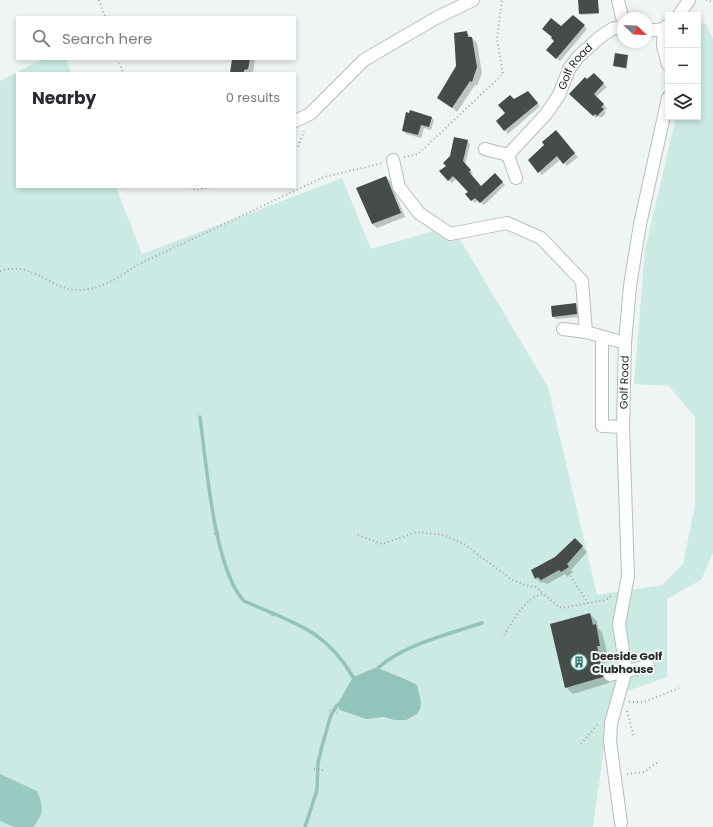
<!DOCTYPE html>
<meta charset="utf-8">
<style>
body{margin:0;font-family:Poppins,sans-serif;background:#f2f2f3;color:#2b2b33}
.controls{position:absolute;right:12px;top:12px;display:grid;overflow:hidden;border-radius:0px;box-shadow:0 2px 6px #0003}
.controls button{width:36px;height:36px;display:grid;place-items:center;padding:0;border:0;border-bottom:1px solid #e1e1e2;background:#fff;color:#2b2b33;font:20px sans-serif}
.compass{position:absolute;left:617px;top:12px;width:36px;height:36px;border-radius:50%;background:#fff;box-shadow:0 2px 6px #0003;rotate:113deg}
.list{margin:0;padding:0;list-style:none}
h2{display:flex;justify-content:space-between;align-items:center;height:52px;margin:0;padding:0 16px;font-size:17px}
h2 small{font-size:13px;font-weight:400;color:#7c7c81}
.icon{flex:none;width:22px;height:22px;fill:none;stroke:currentColor;stroke-width:2;stroke-linecap:round;stroke-linejoin:round}
.map{position:relative;flex:none;width:713px;height:827px;overflow:hidden}
.search{position:absolute;background:#fff;box-shadow:0 2px 6px #0003;left:16px;top:16px;width:280px;height:44px;display:flex;align-items:center;gap:10px;box-sizing:border-box;padding:0 14px;border-radius:0px;color:#7c7c81;font-size:15px}
.panel{position:absolute;background:#fff;box-shadow:0 2px 6px #0003;left:16px;top:72px;width:280px;height:116px;border-radius:0px}
.map>svg:first-child{display:block}
.green{fill:#caeae3}
.forest{fill:#99cac1}
.water{fill:#92c4bb}
.shadow{fill:#0003}
.lines{fill:none;stroke-linecap:round;stroke-linejoin:round}
.stream{stroke:#92c4bb;stroke-width:3.5}
.building{fill:#464c4a}
.minor-casing{stroke:#b7bebc;stroke-width:14}
.path{stroke:#a0a5a5;stroke-width:2;stroke-dasharray:1 3;stroke-linecap:butt}
.minor{stroke:#fff;stroke-width:12}
.labels{text-anchor:middle;stroke-width:4;stroke-linejoin:round;paint-order:stroke}
.street-label{font-size:11px;fill:#262828;stroke:#eef5f4}
.poi-label{font-size:11px;font-weight:bold;fill:#262828;stroke:#eef5f4;text-anchor:start}
</style>
<div class="map">
<svg width="713" height="827" viewBox="0 0 713 827">
<rect width="100%" height="100%" fill="#eef5f4"/>
<path class="green" d="M698,22l8,2 7,15v514l-12,27 -34,19v78l-56,20 -18,130h-593v-746l43,-22h23l5,14h-54v114h99l26,67 200,-76 29,71 81,-23 96,161 49,208 65,-10 21,-21 12,-59v-88l-26,-31 -35,-2 11,-134 31,-133h22z"/>
<path class="forest" d="M0,774l37,17c6,15 8,22 -4,36h-19l-14,-6z"/>
<path class="water" d="M375,668c5,0 37,14 42,17l4,17 -1,7 -3,5 -11,6h-11l-11,-3 -18,2 -26,-9 -3,-5 16,-28z"/>
<path class="shadow" d="M579,0h18l2,14 -18,1z
M584,26l3,3 -27,32 -10,-8 5,-12z
M466,32l11,11 5,30 -5,13 -2,-1 -18,27 -18,-15 18,-31z
M628,56l-1,13 -13,-3z
M233,59h22l-2,14h-22z
M594,74l13,13 -11,10 11,11 -3,3 2,2 -5,5 -2,-2 -3,2 -25,-24z
M531,95l9,11 -32,28 -11,-13 9,-8 9,-12z
M431,117l3,3 -3,10 -7,-2 -3,10 -15,-4 -2,-3z
M559,135l19,22 -11,9 -6,-7 -19,16 -13,-15z
M467,141l3,3 -5,21 8,8 -2,3 10,11 14,-13 10,11 -21,20 -6,-5 -3,3 -9,-9 3,-2 -12,-14 -5,5 -11,-11z
M386,177l4,4 15,36 -28,11 -5,-4 -14,-35z
M576,304l3,4 1,9 -24,2 -3,-3z
M575,539l12,13 -16,18 2,2 -6,5 -2,-3 -18,10 -4,-2 -2,1 -5,-5z
M590,614l7,7 1,7 4,4 5,20 -4,1 6,30 -36,11 -7,-7z"/>
<g class="lines">
<path class="stream" d="M200,417c6,44 14,153 44,184 49,22 80,27 109,76
M378,668c25,-23 71,-34 104,-45
M305,827l12,-37 1,-27 4,-17 9,-31 6,-10"/>
</g>
<path class="building" d="M578,0h20l1,13 -20,1z
M573,15l12,10 -29,34 -10,-9 8,-9 -3,-3 1,-1 -10,-8 9,-11 10,8z
M467,31l1,6h4l5,30 -5,15 -2,-1 -18,27 -15,-10 19,-32 -2,-33z
M615,53l13,2 -2,13 -13,-2z
M232,59h18l-2,10 -4,1v3h-14z
M594,73l10,10 -10,11 10,10 -3,3 3,2 -7,7 -2,-2 -2,2 -24,-22 16,-17 2,2z
M528,91l10,12 -34,28 -8,-10 9,-8 -7,-8 12,-10 4,4z
M410,110l22,7 -3,10 -8,-2 -3,10 -16,-4 4,-19 3,1z
M556,130l19,23 -12,11 -6,-8 -19,17 -10,-13 16,-15 -2,-3z
M454,137l14,3 -5,21 8,9 -2,2 12,14 14,-13 8,9 -23,21 -5,-5 -4,3 -6,-7 3,-2 -15,-16 -5,5 -9,-10 7,-5 -3,-3 7,-7z
M386,176l15,37 -29,11 -16,-36z
M576,303l1,11 -25,3 -1,-11z
M575,538l8,8 -16,18 2,3 -8,5 -2,-2 -18,10 -3,-3 -3,2 -4,-9 24,-13z
M590,613l3,12 3,-1 4,22h-3l6,31 -38,11 -15,-64z"/>
<g class="lines">
<g class="minor-casing">
<g id="minor">
<path d="M618,0l5,21"/>
<path d="M679,15l10,-15"/>
<path d="M664,29l-1,17 5,19"/>
<path d="M647,31l17,-2 4,-4"/>
<path d="M295,121l15,-7 54,-54 72,-42 37,-18"/>
<path d="M485,149l23,6 8,23"/>
<path id="s1" d="M508,155l38,-41 13,-19 10,-26 9,-12 22,-20 12,-8 11,-2"/>
<path d="M393,160l6,27 20,26 31,21 57,-11 34,15 41,43 4,51"/>
<path d="M563,329l23,3 39,11"/>
<path d="M602,337v89l21,1"/>
<path d="M610,675l38,-9"/>
<path id="s2" d="M621,823l-11,-82 1,-18 15,-53 -7,-46 9,-48 -5,-149 2,-84 5,-57 10,-62 28,-126"/>
</g>
</g>
<path class="path" d="M99,0l6,17
M706,0l7,2
M118,59l5,14
M295,149l3,-2 6,-16
M404,157l14,-3 85,-80 -6,-35 5,-39
M190,187l6,3 16,-3
M0,271c32,-10 47,16 75,19 23,1 44,-12 62,-25l187,-88 59,-14
M214,534l5,-1
M358,535l24,9 35,-12 27,3 20,9 48,36 13,5 11,2 8,7
M566,569l22,34 18,-3 6,-5
M272,616l2,-4
M504,635c9,-14 22,-39 40,-41l15,13 3,1 26,-5
M346,669l4,-2
M629,702h15l35,-14
M329,710l8,3
M627,711l7,26
M581,744l17,-20
M314,769l9,1
M627,774l17,-2 14,-10"/>
<use href="#minor" class="minor"/>
</g>
<defs>
<g id="building-ring" transform="scale(0.9)"><circle r="9.5" fill="#eef5f4" stroke="#33786e" stroke-width="1.5"/><path d="M-4-6H4V6H1V3H-1V6H-4ZM-2.5-4.3h1.7v1.8h-1.7ZM.8-4.3h1.7v1.8H.8ZM-2.5-1h1.7V.8h-1.7ZM.8-1h1.7V.8H.8Z" fill="#33786e"/></g>
</defs>
<g fill-rule="evenodd">
<use href="#building-ring" x="579" y="662"/>
</g>
<g class="labels">
<g class="street-label">
<text dy="4" stroke="none"><textPath href="#s1" startOffset="112">Golf Road</textPath></text>
<text dy="4" stroke="none"><textPath href="#s2" startOffset="445">Golf Road</textPath></text>
</g>
<g class="poi-label">
<text x="592" y="660">Deeside Golf<tspan x="592" dy="13">Clubhouse</tspan></text>
</g>
</g>
</svg>
<div class="controls">
<button>+</button>
<button>−</button>
<button><svg class="icon" aria-label="layers" viewBox="0 0 24 24"><path d="M12 4l9 5-9 5-9-5zM3 14l9 5 9-5"/></svg></button>
</div>
<svg class="compass" viewBox="-18 -18 36 36"><path d="M0-13l5 13h-10z" fill="#e53935"/><path d="M0 13l5-13h-10z" fill="#7c7c81"/></svg>
<div class="search"><svg class="icon" aria-label="search" viewBox="0 0 24 24"><circle cx="10" cy="10" r="6"/><path d="M15 15l6 6"/></svg>Search here</div>
<section class="panel">
<h2>Nearby<small>0 results</small></h2>
<ul class="list">
</ul>
</section>
</div>
